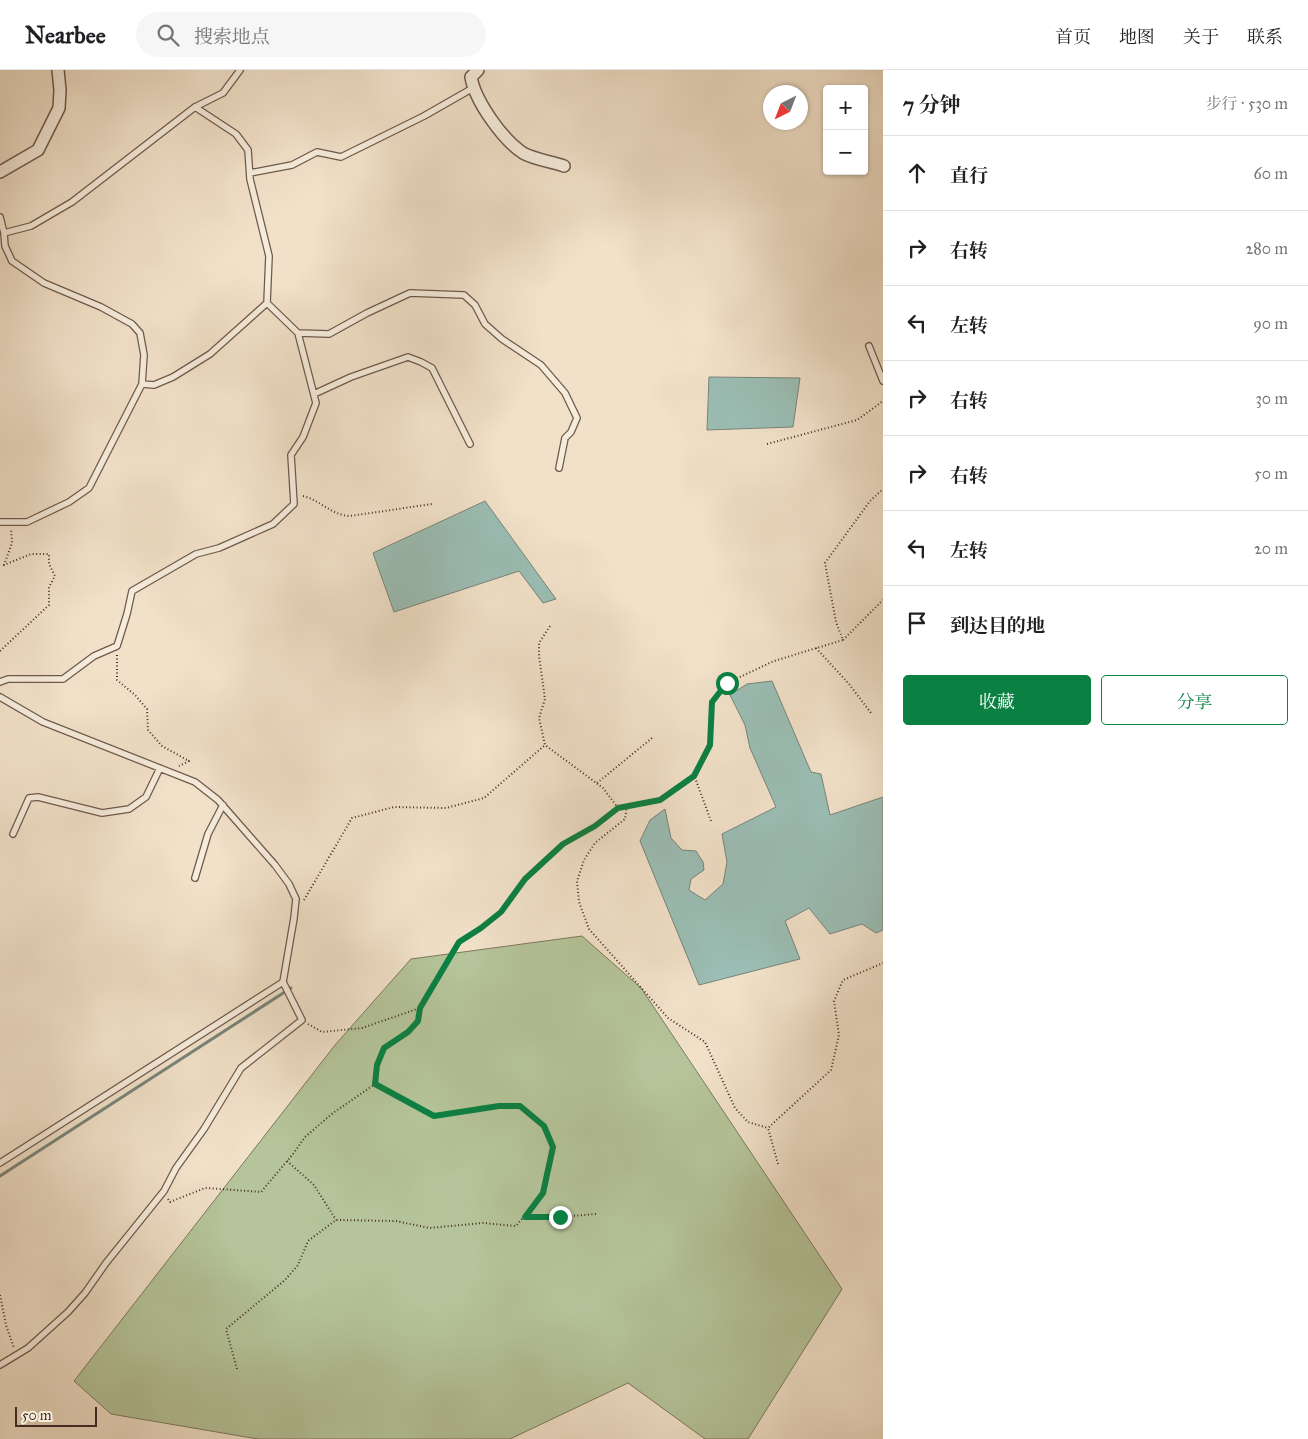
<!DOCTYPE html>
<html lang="zh">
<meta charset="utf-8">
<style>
body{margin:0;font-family:"IM FELL Great Primer","Noto Serif SC",serif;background:#f6f6f6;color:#202124}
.controls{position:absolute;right:15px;top:15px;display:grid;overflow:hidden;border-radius:5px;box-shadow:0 1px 4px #0004}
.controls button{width:45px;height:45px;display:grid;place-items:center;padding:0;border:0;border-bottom:1px solid #e0e0e0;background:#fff;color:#202124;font:25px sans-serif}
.compass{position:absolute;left:763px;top:15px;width:45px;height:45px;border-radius:50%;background:#fff;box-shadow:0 1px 4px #0004;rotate:222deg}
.scale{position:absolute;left:15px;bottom:12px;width:82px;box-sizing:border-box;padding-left:5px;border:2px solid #442c22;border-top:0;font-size:14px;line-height:18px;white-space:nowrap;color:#442c22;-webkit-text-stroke:4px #f6ecdc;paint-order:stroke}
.stop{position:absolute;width:15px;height:15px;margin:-11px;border:4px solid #0b8043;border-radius:50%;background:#fff}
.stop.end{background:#0b8043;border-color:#fff;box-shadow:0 1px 5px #0008}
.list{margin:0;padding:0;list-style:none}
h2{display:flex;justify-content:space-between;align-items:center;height:65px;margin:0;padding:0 20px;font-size:21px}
h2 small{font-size:16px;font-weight:400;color:#757577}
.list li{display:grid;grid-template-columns:32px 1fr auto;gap:15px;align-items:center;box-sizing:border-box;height:75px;padding:0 20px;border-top:1px solid #e0e0e0}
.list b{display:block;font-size:19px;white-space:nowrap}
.list em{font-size:16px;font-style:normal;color:#757577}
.actions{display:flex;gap:10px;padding:15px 20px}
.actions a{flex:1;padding:11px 0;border:1px solid #0b8043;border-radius:5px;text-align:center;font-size:18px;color:#0b8043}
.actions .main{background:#0b8043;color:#fff}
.icon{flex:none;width:28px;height:28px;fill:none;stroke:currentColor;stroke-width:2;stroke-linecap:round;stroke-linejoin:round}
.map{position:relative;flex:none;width:883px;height:1369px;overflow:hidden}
header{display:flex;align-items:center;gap:30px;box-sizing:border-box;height:70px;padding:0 25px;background:#fff;border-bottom:1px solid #e0e0e0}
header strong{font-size:24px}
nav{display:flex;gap:28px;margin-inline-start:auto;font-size:18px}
.search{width:350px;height:45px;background:#f6f6f6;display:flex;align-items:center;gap:12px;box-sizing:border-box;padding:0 18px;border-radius:28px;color:#757577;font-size:19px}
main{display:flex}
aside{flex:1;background:#fff}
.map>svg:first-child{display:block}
.green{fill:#b5c49a;stroke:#7c785e}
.water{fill:#9bbeb5;stroke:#78847a}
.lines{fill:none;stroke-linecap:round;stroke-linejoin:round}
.stream{stroke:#78847a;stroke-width:3}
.lane-casing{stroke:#6f594c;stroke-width:8}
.street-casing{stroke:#6f594c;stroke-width:14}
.path{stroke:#442c22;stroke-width:2;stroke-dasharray:1 2.5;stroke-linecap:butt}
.lane{stroke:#f6ecdc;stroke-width:5.5}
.street{stroke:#f6ecdc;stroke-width:11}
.route{stroke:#0b8043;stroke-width:6}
</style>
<header>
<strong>Nearbee</strong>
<div class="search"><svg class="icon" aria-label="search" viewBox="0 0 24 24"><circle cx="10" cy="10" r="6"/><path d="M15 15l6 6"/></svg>搜索地点</div>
<nav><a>首页</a><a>地图</a><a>关于</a><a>联系</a></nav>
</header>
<main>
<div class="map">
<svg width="883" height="1369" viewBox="0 0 883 1369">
<rect width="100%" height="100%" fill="#f1e1c9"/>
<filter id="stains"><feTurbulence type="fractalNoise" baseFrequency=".004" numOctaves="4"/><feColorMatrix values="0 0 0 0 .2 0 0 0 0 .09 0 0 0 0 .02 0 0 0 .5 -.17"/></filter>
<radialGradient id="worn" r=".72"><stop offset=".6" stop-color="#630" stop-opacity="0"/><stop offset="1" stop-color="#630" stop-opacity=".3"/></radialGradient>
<path class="green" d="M582,866l59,52 201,301 -94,150h-43l-77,-56 -118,56h-252l-147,-25 -37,-33 261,-336 76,-86z"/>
<path class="water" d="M709,307l91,1 -7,49 -86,3z
M485,431l71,98 -13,4 -24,-32 -125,41 -21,-59z
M772,611l39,91 10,2 9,41 53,-18v133l-7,3 -14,-9 -32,10 -21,-26 -24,13 15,38 -101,26 -59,-144 10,-21 15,-11 6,29 11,12 14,1 7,11 1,8 -13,9 -2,11 16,10 18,-16 4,-22 -5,-28 54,-27 -26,-59 -5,-23 -15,-30 17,-11z"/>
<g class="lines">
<path class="stream" d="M0,1106l291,-188"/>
<g class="lane-casing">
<path id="lane" d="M250,103l42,-8 25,-13 24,5 83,-41 49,-28
M0,147l4,16 1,13 7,15 32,22 57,24 31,17 8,9 4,22 -2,29 -53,104 -20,14 -42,20h-27
M4,163l27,-7 41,-24 123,-95 28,-14 17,-23
M298,263l31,1 38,-21 43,-20 54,2 11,10 10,19 17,15 39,26 24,28 12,25 -6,14 -6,6 -6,30
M869,276l14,35
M142,314l12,1 19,-8 37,-23 57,-51
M314,324l37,-17 57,-20 13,5 11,6 38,76
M0,612l8,-3h55l31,-23 23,-10 10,-32 5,-23 64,-37 23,-6 54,-24 21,-20 -3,-49 12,-18 13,-34 -18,-70 -31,-30 2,-47 -19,-77 -2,-29 -12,-16 -41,-27
M0,627l43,25 152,60 23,18 57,65 14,19 7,15 -2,19 -11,64 19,38 -61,48 -37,61 -28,39 -12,23 -58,72 -21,30 -17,19 -40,36 -28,17
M13,764l16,-36 9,-1 64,16 27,-4 17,-12 14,-29
M195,808l13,-44 15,-29
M0,1093l283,-181"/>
</g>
<g class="street-casing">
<path id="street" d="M478,0l-7,7c4,24 32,63 52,76 10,6 30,9 41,13
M0,102l38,-22 21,-42 1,-18 -2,-20"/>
</g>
<path class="path" d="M767,374l90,-24 26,-19
M303,426c17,4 28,19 47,20l82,-12
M550,556l-11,17v13l6,43 -6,19 6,27 58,43 15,20 42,-8 34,-25
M843,570l40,-40
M816,578l33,36 22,29
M0,581l49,-46v-18l6,-11 -6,-12v-10h-18l-27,11 8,-22 -1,-14
M117,585v25l18,15 12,14 1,21 14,16 27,15 -10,5
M597,713l55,-45
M627,736l-2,13 -30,24 -11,17 -7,21 2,21 10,27 79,89 37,24 30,66 13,14 20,6
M711,751l-17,-46 16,-30 2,-43 15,-19 47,-22 69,-21 -7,-18 -11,-59 45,-62 13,-12
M304,830l48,-82 42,-11 52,1 38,-10 61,-53
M308,954l14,8 40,-4 58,-20 39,-66 22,-14 20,-16 24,-33 38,-35 32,-18 23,-18
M287,1091l27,24 22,35
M778,1094l-10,-36 63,-58 8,-35 -5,-34 9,-21 40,-17
M168,1129l2,3 35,-14 56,4 32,-38 12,-17 28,-24 42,-29 2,-19 7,-17 24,-16 10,-11 2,-13
M525,1147h34l37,-3
M0,1225l6,30 8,23
M237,1299l-11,-40 59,-49 13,-15 10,-24 28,-21 60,1 33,7 54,-5 33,3 27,-33 10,-46 -10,-21 -22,-20h-22l-65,10 -59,-32"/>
<use href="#lane" class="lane"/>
<use href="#street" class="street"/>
</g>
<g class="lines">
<path class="route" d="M560,1147h-35l18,-24 10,-46 -9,-21 -24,-20h-21l-65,10 -59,-32 2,-19 7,-17 24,-16 10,-11 2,-13 39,-66 22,-14 20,-16 24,-33 38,-35 32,-18 23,-18 42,-8 34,-24 16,-31 2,-43 15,-19"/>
</g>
<rect width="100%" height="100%" filter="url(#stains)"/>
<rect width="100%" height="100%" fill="url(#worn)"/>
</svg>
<div class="controls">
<button>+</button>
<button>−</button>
</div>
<svg class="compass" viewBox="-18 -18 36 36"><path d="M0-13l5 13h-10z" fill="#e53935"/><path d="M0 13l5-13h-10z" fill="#757577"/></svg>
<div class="scale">50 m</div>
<div class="stop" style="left:727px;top:613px"></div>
<div class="stop end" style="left:560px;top:1147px"></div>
</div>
<aside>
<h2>7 分钟<small>步行 · 530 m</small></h2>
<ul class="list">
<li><svg class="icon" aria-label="ahead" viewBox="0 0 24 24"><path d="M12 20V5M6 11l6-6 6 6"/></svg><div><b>直行</b></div><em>60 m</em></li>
<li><svg class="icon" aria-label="right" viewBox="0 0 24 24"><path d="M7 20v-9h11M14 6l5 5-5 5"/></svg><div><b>右转</b></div><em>280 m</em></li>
<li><svg class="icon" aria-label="left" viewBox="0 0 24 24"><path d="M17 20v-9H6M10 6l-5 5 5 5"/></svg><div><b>左转</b></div><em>90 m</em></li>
<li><svg class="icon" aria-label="right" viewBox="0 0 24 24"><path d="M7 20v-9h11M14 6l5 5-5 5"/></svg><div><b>右转</b></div><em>30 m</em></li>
<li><svg class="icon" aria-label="right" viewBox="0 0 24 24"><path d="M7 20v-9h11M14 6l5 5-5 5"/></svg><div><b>右转</b></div><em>50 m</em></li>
<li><svg class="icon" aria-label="left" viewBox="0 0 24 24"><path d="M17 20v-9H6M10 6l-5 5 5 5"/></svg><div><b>左转</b></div><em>20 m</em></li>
<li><svg class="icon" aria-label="arrive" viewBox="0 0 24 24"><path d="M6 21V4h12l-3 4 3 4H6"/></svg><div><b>到达目的地</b></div></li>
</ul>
<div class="actions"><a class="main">收藏</a><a>分享</a></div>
</aside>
</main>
